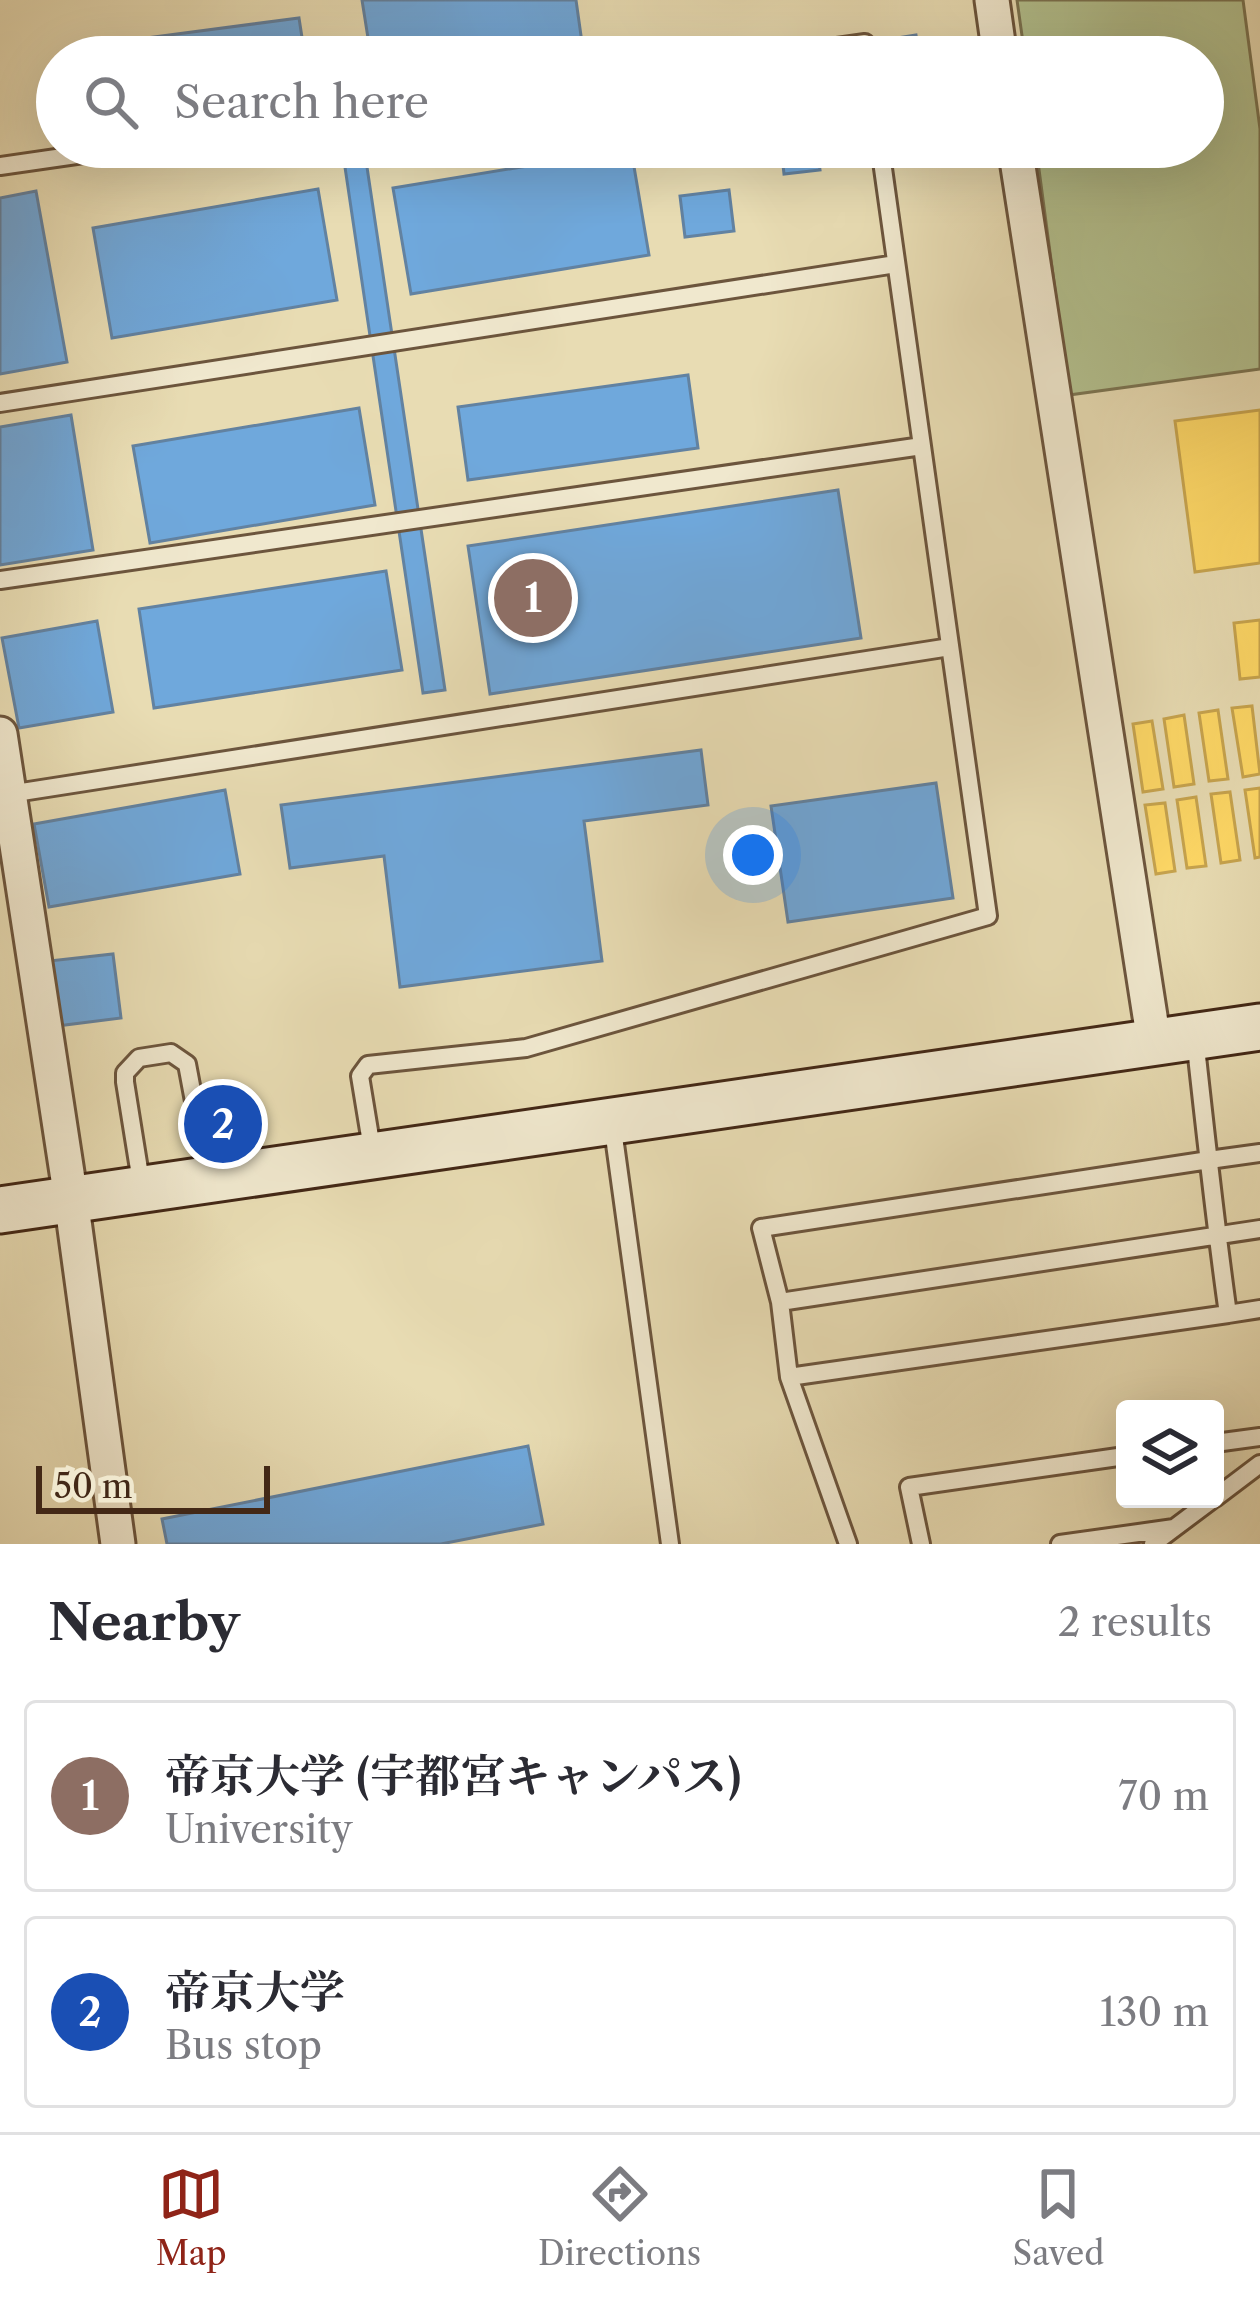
<!DOCTYPE html>
<meta charset="utf-8">
<style>
body{margin:0;font-family:"Libre Caslon Text","Noto Serif JP",serif;background:#f7f7f7;color:#2b2b33}
.controls{position:absolute;right:36px;bottom:36px;display:grid;overflow:hidden;border-radius:12px;box-shadow:0 12px 48px #0002}
.controls button{width:108px;height:108px;display:grid;place-items:center;padding:0;border:0;border-bottom:3px solid #e1e1e2;background:#fff;color:#2b2b33;font:60px sans-serif}
.scale{position:absolute;left:36px;bottom:30px;width:234px;box-sizing:border-box;padding-left:12px;border:6px solid #432816;border-top:0;font-size:33px;line-height:42px;white-space:nowrap;color:#432816;-webkit-text-stroke:9px #f0e8ce;paint-order:stroke}
.you{position:absolute;left:753px;top:855px;width:42px;height:42px;margin:-30px;border:9px solid #fff;border-radius:50%;background:#1a73e8;box-shadow:0 0 0 18px #1a73e833}
.badge{display:grid;place-items:center;width:78px;height:78px;border-radius:50%;background:#8f2418;color:#fff;font-size:39px;font-weight:700}
.pin{position:absolute;translate:-50% -50%;border:6px solid #fff;box-shadow:0 3px 12px #0006}
.list{margin:0;padding:0;list-style:none}
h2{display:flex;justify-content:space-between;align-items:center;height:156px;margin:0;padding:0 48px;font-size:51px}
h2 small{font-size:39px;font-weight:400;color:#7c7c81}
.list li{display:grid;grid-template-columns:78px 1fr auto;gap:36px;align-items:center;box-sizing:border-box;height:192px;margin:0 24px 24px;padding:0 24px;border:3px solid #e1e1e2;border-radius:12px}
.list b{display:block;font-size:45px;white-space:nowrap}
.list p{margin:0;font-size:39px;white-space:nowrap;color:#7c7c81}
.list em{font-size:39px;font-style:normal;color:#7c7c81}
.icon{flex:none;width:66px;height:66px;fill:none;stroke:currentColor;stroke-width:2;stroke-linecap:round;stroke-linejoin:round}
.map{position:relative;flex:none;width:1260px;height:1544px;overflow:hidden}
.search{position:absolute;background:#fff;box-shadow:0 12px 48px #0002;left:36px;right:36px;top:36px;height:132px;display:flex;align-items:center;gap:30px;box-sizing:border-box;padding:0 42px;border-radius:66px;color:#7c7c81;font-size:45px}
.sheet{height:588px;background:#fff}
nav{display:flex;justify-content:space-around;align-items:center;box-sizing:border-box;height:168px;border-top:3px solid #e1e1e2;background:#fff;font-size:33px;color:#7c7c81}
nav a{display:grid;justify-items:center;gap:6px}
nav .on{color:#8f2418}
.map>svg:first-child{display:block}
.green{fill:#b3c18f;stroke:#7b7452;stroke-width:3}
.homes{fill:#ffd966;stroke:#c7a44e;stroke-width:3}
.schools{fill:#6fa8dc;stroke:#6282a1;stroke-width:3}
.lines{fill:none;stroke-linecap:round;stroke-linejoin:round}
.lane-casing{stroke:#6c553d;stroke-width:22}
.street-casing{stroke:#6c553d;stroke-width:39}
.secondary-casing{stroke:#432816;stroke-width:51}
.lane{stroke:#f0e8ce;stroke-width:16}
.street{stroke:#f0e8ce;stroke-width:33}
.secondary{stroke:#f0e8ce;stroke-width:45}
</style>
<div class="map">
<svg width="1260" height="1544" viewBox="0 0 1260 1544">
<rect width="100%" height="100%" fill="#e8dcb3"/>
<filter id="stains"><feTurbulence type="fractalNoise" baseFrequency=".00167" numOctaves="4"/><feColorMatrix values="0 0 0 0 .2 0 0 0 0 .09 0 0 0 0 .02 0 0 0 .5 -.17"/></filter>
<radialGradient id="worn" r=".72"><stop offset=".6" stop-color="#630" stop-opacity="0"/><stop offset="1" stop-color="#630" stop-opacity=".3"/></radialGradient>
<path class="green" d="M1017,0h226l17,129v240l-191,26 -33,-248h167v-90h-178z"/>
<path class="homes" d="M1260,410v153l-65,9 -20,-151z
M1260,620v57l-20,2 -6,-56z
M1252,706l8,68 -17,3 -11,-69z
M1218,710l10,69 -19,2 -10,-68z
M1184,715l10,69 -20,3 -10,-68z
M1152,721l11,68 -20,3 -10,-68z
M1260,788v69l-5,1 -10,-68z
M1230,792l10,68 -19,3 -10,-69z
M1196,797l10,69 -19,2 -10,-68z
M1165,803l10,68 -19,3 -11,-69z"/>
<path class="schools" d="M362,0h214l8,57h-213z
M299,18l6,39h-157l-2,-19z
M916,35l4,22h-46l-2,-15z
M342,147h22l81,543 -22,3z
M781,147h36l3,23 -36,4z
M631,149l18,106 -238,39 -18,-106z
M318,189l19,111 -225,38 -19,-110z
M729,190l5,41 -49,6 -5,-41z
M36,191l31,171 -67,12v-176z
M688,375l10,73 -230,32 -10,-73z
M359,408l16,97 -225,38 -17,-97z
M71,415l22,135 -93,15v-138z
M838,490l23,148 -371,56 -22,-148z
M386,571l16,99 -248,38 -15,-99z
M97,621l16,91 -94,16 -17,-90z
M701,750l7,55 -124,16 18,140 -202,26 -16,-131 -94,12 -9,-63z
M936,783l17,115 -165,24 -17,-116z
M225,790l15,84 -191,33 -15,-83z
M113,954l8,64 -64,8 -8,-65z
M528,1446l15,78 -102,20h-274l-5,-25z"/>
<g class="lines">
<g class="lane-casing">
<path id="lane" d="M767,57l98,-14 2,14
M0,166l132,-19
M0,403l896,-139
M0,580l922,-134
M9,794l941,-147
M1195,1038c10,92 20,184 33,276l-439,63 -9,-75 -19,-74 448,-68 51,-7
M612,1122l58,422
M373,1155l-13,-79 8,-11 158,-17 462,-132 -108,-769
M142,1188l-17,-106v-9l14,-15 32,-5 16,11 21,112
M780,1302l480,-73
M1228,1314l32,-5
M789,1377l59,167
M1215,1443l45,-6
M1215,1498l45,-34
M921,1544l-12,-57 216,-31
M1060,1544l114,-16
M1153,1544l60,-45"/>
</g>
<g class="street-casing">
<path id="street" d="M992,0l8,57
M1015,147l139,895
M0,734l71,465 47,345"/>
</g>
<g class="secondary-casing">
<path id="secondary" d="M0,1210l1260,-183"/>
</g>
<use href="#lane" class="lane"/>
<use href="#street" class="street"/>
<use href="#secondary" class="secondary"/>
</g>
<rect width="100%" height="100%" filter="url(#stains)"/>
<rect width="100%" height="100%" fill="url(#worn)"/>
</svg>
<div class="controls">
<button><svg class="icon" aria-label="layers" viewBox="0 0 24 24"><path d="M12 4l9 5-9 5-9-5zM3 14l9 5 9-5"/></svg></button>
</div>
<div class="scale">50 m</div>
<div class="you"></div>
<div class="pin badge" style="left:533px;top:598px;background:#8d6e63">1</div>
<div class="pin badge" style="left:223px;top:1124px;background:#1a4fb4">2</div>
<div class="search"><svg class="icon" aria-label="search" viewBox="0 0 24 24"><circle cx="10" cy="10" r="6"/><path d="M15 15l6 6"/></svg>Search here</div>
</div>
<section class="sheet">
<h2>Nearby<small>2 results</small></h2>
<ul class="list">
<li><span class="badge" style="background:#8d6e63">1</span><div><b>帝京大学 (宇都宮キャンパス)</b><p>University</p></div><em>70 m</em></li>
<li><span class="badge" style="background:#1a4fb4">2</span><div><b>帝京大学</b><p>Bus stop</p></div><em>130 m</em></li>
</ul>
</section>
<nav>
<a class="on"><svg class="icon" aria-label="map" viewBox="0 0 24 24"><path d="M3 6l6-2 6 2 6-2v14l-6 2-6-2-6 2zM9 4v14M15 6v14"/></svg>Map</a>
<a><svg class="icon" aria-label="directions" viewBox="0 0 24 24"><path d="M12 3l9 9-9 9-9-9zM9 14v-3h6M13 9l2 2-2 2"/></svg>Directions</a>
<a><svg class="icon" aria-label="saved" viewBox="0 0 24 24"><path d="M7 4h10v16l-5-4-5 4z"/></svg>Saved</a>
</nav>
